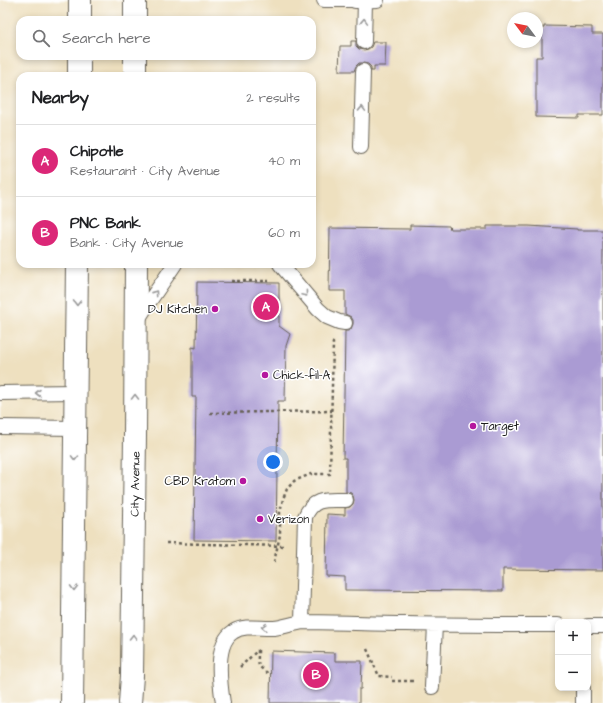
<!DOCTYPE html>
<meta charset="utf-8">
<style>
body{margin:0;font-family:"Architects Daughter",sans-serif;background:#f6f6f6;color:#202124}
.controls{position:absolute;right:12px;bottom:12px;display:grid;overflow:hidden;border-radius:8px;box-shadow:0 2px 6px #0003}
.controls button{width:36px;height:36px;display:grid;place-items:center;padding:0;border:0;border-bottom:1px solid #e0e0e0;background:#fff;color:#202124;font:20px sans-serif}
.compass{position:absolute;left:507px;top:12px;width:36px;height:36px;border-radius:50%;background:#fff;box-shadow:0 2px 6px #0003;rotate:302deg}
.you{position:absolute;left:273px;top:462px;width:14px;height:14px;margin:-10px;border:3px solid #fff;border-radius:50%;background:#1a73e8;box-shadow:0 0 0 6px #1a73e833}
.badge{display:grid;place-items:center;width:26px;height:26px;border-radius:50%;background:#db2777;color:#fff;font-size:13px;font-weight:700}
.pin{position:absolute;translate:-50% -50%;border:2px solid #fff;box-shadow:0 1px 4px #0006}
.list{margin:0;padding:0;list-style:none}
h2{display:flex;justify-content:space-between;align-items:center;height:52px;margin:0;padding:0 16px;font-size:17px}
h2 small{font-size:13px;font-weight:400;color:#757577}
.list li{display:grid;grid-template-columns:26px 1fr auto;gap:12px;align-items:center;box-sizing:border-box;height:72px;padding:0 16px;border-top:1px solid #e0e0e0}
.list b{display:block;font-size:15px;white-space:nowrap}
.list p{margin:0;font-size:13px;white-space:nowrap;color:#757577}
.list em{font-size:13px;font-style:normal;color:#757577}
.icon{flex:none;width:22px;height:22px;fill:none;stroke:currentColor;stroke-width:2;stroke-linecap:round;stroke-linejoin:round}
.map{position:relative;flex:none;width:603px;height:703px;overflow:hidden}
.search{position:absolute;background:#fff;box-shadow:0 2px 6px #0003;left:16px;top:16px;width:300px;height:44px;display:flex;align-items:center;gap:10px;box-sizing:border-box;padding:0 14px;border-radius:12px;color:#757577;font-size:15px}
.panel{position:absolute;background:#fff;box-shadow:0 2px 6px #0003;left:16px;top:72px;width:300px;height:196px;border-radius:12px}
.map>svg:first-child{display:block}
.building{fill:#aa9bd3}
.lines{fill:none;stroke-linecap:round;stroke-linejoin:round}
.service-casing{stroke:#666155;stroke-width:16}
.trunk-casing{stroke:#666155;stroke-width:24}
.path{stroke:#666155;stroke-width:2.5;stroke-dasharray:3 3;stroke-linecap:butt}
.service{stroke:#fff;stroke-width:14}
.trunk{stroke:#fff;stroke-width:22}
.oneway{stroke:#999}
.poi-dot{fill:#b5179e;stroke:#fff;stroke-width:1.5}
.labels{text-anchor:middle;stroke-width:3;stroke-linejoin:round;paint-order:stroke}
.poi-label{font-size:12px;fill:#1c1c1c;stroke:#fff;text-anchor:start}
.street-label{font-size:12px;fill:#1c1c1c;stroke:#fff}
</style>
<div class="map">
<svg width="603" height="703" viewBox="0 0 603 703">
<rect width="100%" height="100%" fill="#fff"/>
<filter id="ink" filterUnits="userSpaceOnUse"><feTurbulence type="fractalNoise" baseFrequency=".025" numOctaves="2"/><feDisplacementMap in="SourceGraphic" scale="8" xChannelSelector="R" yChannelSelector="G"/><feConvolveMatrix kernelMatrix="1 2 1 2 8 2 1 2 1" color-interpolation-filters="sRGB"/></filter>
<filter id="wash" filterUnits="userSpaceOnUse"><feTurbulence type="fractalNoise" baseFrequency=".012" numOctaves="4" result="noise"/><feDisplacementMap in="SourceGraphic" scale="16" xChannelSelector="R" yChannelSelector="G"/><feGaussianBlur stdDeviation="0.9" result="paint"/><feColorMatrix in="noise" values="0 0 0 0 0 0 0 0 0 0 0 0 0 0 0 0 0 1.4 0 .05"/><feComposite in="paint" operator="in"/></filter>
<g filter="url(#wash)">
<rect width="100%" height="100%" fill="#eee0bf"/>
<g id="blocks">
<path class="building" d="M544,26l48,1v7h11v81h-24v3l-43,-1v-60h6v-29h2z
M351,41h5v5l3,3 5,1 4,-1 3,-2 2,-5h13l-1,24h-11v5h-3v-4l-3,-3 -5,-1h-4l-3,3 -2,5h-15l1,-25h11z
M410,225l39,1 1,3h37v-3h42l48,3v1h26v340l-100,-1v22l-158,-1v-13l-19,-1 1,-62 18,1v-7l5,-1 3,-3 1,-4 -1,-4 -2,-3 -5,-1v-34h-3l2,-127h3l3,-2 2,-5v-4l-2,-3 -6,-3v-23h-16l1,-63 80,1z
M197,282l82,1v43l11,8 -4,12 -1,55h-7l-2,140 -82,-1 2,-143h-4v-50l4,1z
M271,651l64,2v8h27l-1,28h-2v14h-89z"/>
</g>
</g>
<g filter="url(#ink)">
<use href="#blocks" fill-opacity="0" stroke="#666155" stroke-width="1"/>
<g class="lines">
<g class="service-casing">
<path id="service" d="M324,0h31
M355,1l22,-1
M364,42l1,-42
M361,147l2,-76
M280,264l38,45 9,8 12,5 6,1
M137,321l12,-19 26,-38
M0,393l76,-1
M0,427l75,1
M302,622l3,-105c8,-20 22,-17 41,-17
M588,626h15
M432,687l3,-62
M223,703c-3,-19 -9,-59 10,-71 12,-8 28,-3 41,-4 10,-1 20,-5 30,-6 34,0 69,2 103,2 50,1 101,1 151,1
M583,703v-15"/>
</g>
<g class="trunk-casing">
<path id="trunk" d="M135,0v20
M80,20v-20
M135,56v20
M79,76v-20
M72,703l5,-439
M130,703l2,-27 3,-240 1,-172"/>
</g>
<path class="path" d="M43,18h3
M231,281h38
M210,413l122,-2
M166,543l118,3
M274,562l6,-27v-23l3,-13 4,-10 7,-8 17,-7h19l3,-131 -2,-1
M367,649l12,27 13,1
M258,650c0,15 -2,15 11,24
M240,667l18,-17
M392,681h21"/>
<use href="#service" class="service"/>
<use href="#trunk" class="trunk"/>
</g>
<defs><path id="oneway-chevron" d="M-2-3.5L2.5 0L-2 3.5" fill="none" stroke-width="1.6" stroke-linecap="round" stroke-linejoin="round"/></defs>
<g class="oneway">
<use href="#oneway-chevron" transform="translate(364 21) rotate(-88)"/>
<use href="#oneway-chevron" transform="translate(362 109) rotate(-88)"/>
<use href="#oneway-chevron" transform="translate(155 293) rotate(-55)"/>
<use href="#oneway-chevron" transform="translate(305 294) rotate(50)"/>
<use href="#oneway-chevron" transform="translate(77 303) rotate(91)"/>
<use href="#oneway-chevron" transform="translate(38 393) rotate(180)"/>
<use href="#oneway-chevron" transform="translate(135 397) rotate(-90)"/>
<use href="#oneway-chevron" transform="translate(75 458) rotate(91)"/>
<use href="#oneway-chevron" transform="translate(74 588) rotate(91)"/>
<use href="#oneway-chevron" transform="translate(264 627) rotate(-176)"/>
<use href="#oneway-chevron" transform="translate(133 637) rotate(-89)"/>
</g>
</g>
<g class="poi-dot">
<circle cx="215" cy="309" r="4"/>
<circle cx="265" cy="375" r="4"/>
<circle cx="473" cy="426" r="4"/>
<circle cx="243" cy="481" r="4"/>
<circle cx="260" cy="519" r="4"/>
</g>
<g class="labels">
<g class="poi-label">
<text x="207" y="313" text-anchor="end">DJ Kitchen</text>
<text x="273" y="379">Chick-fil-A</text>
<text x="481" y="430">Target</text>
<text x="235" y="485" text-anchor="end">CBD Kratom</text>
<text x="268" y="523">Verizon</text>
</g>
<g class="street-label">
<text transform="translate(135 484) rotate(-89)" y="4">City Avenue</text>
</g>
</g>
</svg>
<div class="controls">
<button>+</button>
<button>−</button>
</div>
<svg class="compass" viewBox="-18 -18 36 36"><path d="M0-13l5 13h-10z" fill="#e53935"/><path d="M0 13l5-13h-10z" fill="#757577"/></svg>
<div class="you"></div>
<div class="pin badge" style="left:266px;top:307px">A</div>
<div class="pin badge" style="left:316px;top:675px">B</div>
<div class="search"><svg class="icon" aria-label="search" viewBox="0 0 24 24"><circle cx="10" cy="10" r="6"/><path d="M15 15l6 6"/></svg>Search here</div>
<section class="panel">
<h2>Nearby<small>2 results</small></h2>
<ul class="list">
<li><span class="badge">A</span><div><b>Chipotle</b><p>Restaurant · City Avenue</p></div><em>40 m</em></li>
<li><span class="badge">B</span><div><b>PNC Bank</b><p>Bank · City Avenue</p></div><em>60 m</em></li>
</ul>
</section>
</div>
